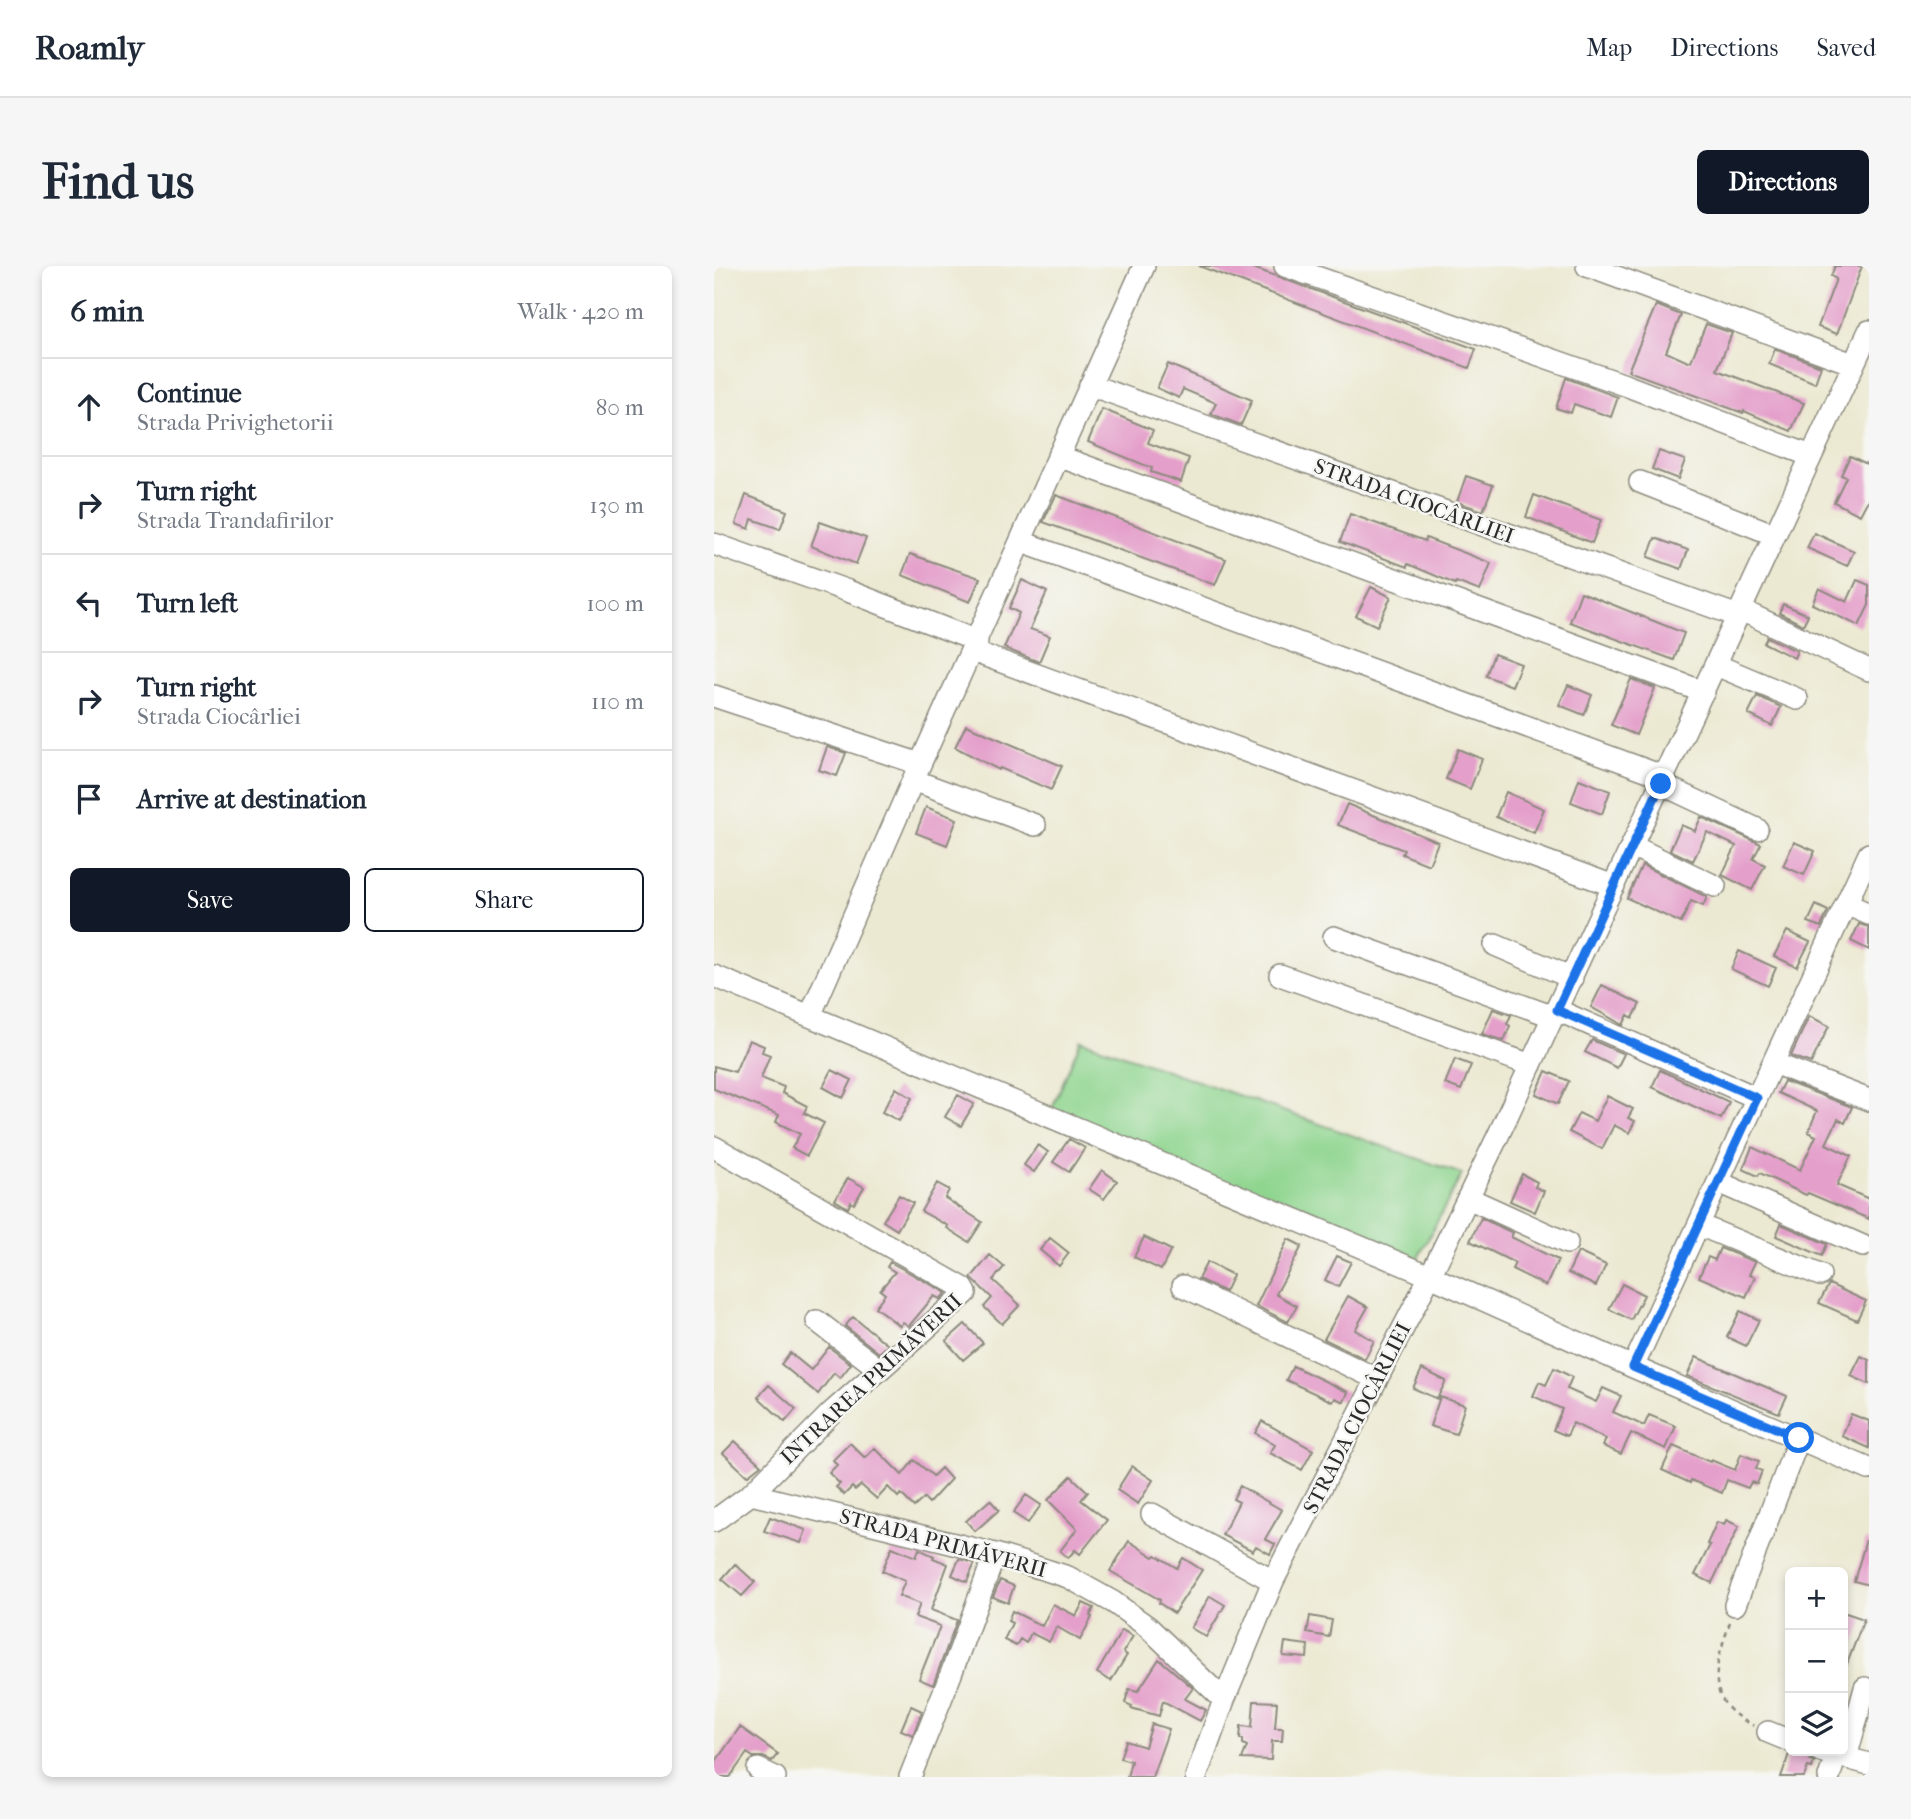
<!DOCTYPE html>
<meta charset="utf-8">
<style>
body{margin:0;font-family:"IM FELL French Canon",serif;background:#f6f6f7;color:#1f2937}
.controls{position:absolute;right:21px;bottom:21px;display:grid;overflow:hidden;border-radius:10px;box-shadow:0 4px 10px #0003}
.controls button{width:63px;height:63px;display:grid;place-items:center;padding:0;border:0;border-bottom:2px solid #e0e1e3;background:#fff;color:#1f2937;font:35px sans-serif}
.stop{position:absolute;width:21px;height:21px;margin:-16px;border:5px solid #1a73e8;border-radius:50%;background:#fff}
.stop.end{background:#1a73e8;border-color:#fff;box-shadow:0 2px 7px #0008}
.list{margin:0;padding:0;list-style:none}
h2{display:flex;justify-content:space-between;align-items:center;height:91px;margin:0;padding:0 28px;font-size:30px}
h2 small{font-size:23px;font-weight:400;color:#747a83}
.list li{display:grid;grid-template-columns:46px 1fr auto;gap:21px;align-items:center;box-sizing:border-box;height:98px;padding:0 28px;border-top:2px solid #e0e1e3}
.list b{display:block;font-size:26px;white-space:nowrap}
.list p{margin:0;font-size:23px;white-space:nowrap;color:#747a83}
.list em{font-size:23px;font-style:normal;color:#747a83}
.actions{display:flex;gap:14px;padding:21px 28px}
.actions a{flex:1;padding:16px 0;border:2px solid #111827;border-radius:10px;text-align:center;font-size:24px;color:#111827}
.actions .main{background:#111827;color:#fff}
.icon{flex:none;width:38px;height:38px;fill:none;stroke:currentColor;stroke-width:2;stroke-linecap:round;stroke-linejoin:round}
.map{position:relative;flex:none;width:1155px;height:1511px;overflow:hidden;border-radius:10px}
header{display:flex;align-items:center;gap:42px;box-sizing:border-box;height:98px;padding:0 35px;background:#fff;border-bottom:2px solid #e0e1e3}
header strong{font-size:33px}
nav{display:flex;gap:38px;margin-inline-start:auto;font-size:24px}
.intro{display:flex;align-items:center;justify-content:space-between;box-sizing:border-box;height:168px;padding:0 42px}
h1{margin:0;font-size:49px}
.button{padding:18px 32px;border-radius:10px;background:#111827;color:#fff;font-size:24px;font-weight:700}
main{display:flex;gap:42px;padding:0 42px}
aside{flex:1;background:#fff;border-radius:10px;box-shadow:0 4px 10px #0003}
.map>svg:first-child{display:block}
.green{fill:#8fd58f;stroke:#5d805d;stroke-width:2}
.building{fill:#e49fca}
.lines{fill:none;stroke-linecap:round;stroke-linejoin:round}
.minor-casing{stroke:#8c8a7e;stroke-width:24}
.path{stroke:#8c8a7e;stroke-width:2.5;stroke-dasharray:5 5;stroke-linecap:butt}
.minor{stroke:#fff;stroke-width:21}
.route{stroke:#1a73e8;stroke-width:9}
.labels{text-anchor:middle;stroke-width:5;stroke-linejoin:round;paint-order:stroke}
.street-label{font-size:21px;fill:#2b2b2b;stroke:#f6f6f2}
</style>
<header>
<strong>Roamly</strong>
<nav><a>Map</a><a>Directions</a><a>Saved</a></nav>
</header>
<div class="intro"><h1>Find us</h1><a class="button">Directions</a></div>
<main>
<aside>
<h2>6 min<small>Walk · 420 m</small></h2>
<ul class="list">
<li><svg class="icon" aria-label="ahead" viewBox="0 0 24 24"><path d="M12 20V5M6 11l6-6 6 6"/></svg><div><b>Continue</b><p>Strada Privighetorii</p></div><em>80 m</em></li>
<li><svg class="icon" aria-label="right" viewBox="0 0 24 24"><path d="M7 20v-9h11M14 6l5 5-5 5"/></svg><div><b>Turn right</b><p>Strada Trandafirilor</p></div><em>130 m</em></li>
<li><svg class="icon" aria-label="left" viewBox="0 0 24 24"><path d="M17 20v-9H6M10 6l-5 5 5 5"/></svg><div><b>Turn left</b></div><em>100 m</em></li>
<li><svg class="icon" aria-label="right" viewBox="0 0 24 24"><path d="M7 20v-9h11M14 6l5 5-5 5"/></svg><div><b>Turn right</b><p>Strada Ciocârliei</p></div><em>110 m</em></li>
<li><svg class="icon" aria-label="arrive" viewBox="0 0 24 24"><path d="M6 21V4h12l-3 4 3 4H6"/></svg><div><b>Arrive at destination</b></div></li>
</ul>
<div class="actions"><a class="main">Save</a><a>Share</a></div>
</aside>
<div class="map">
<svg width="1155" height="1511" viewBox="0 0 1155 1511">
<rect width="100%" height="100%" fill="#f6f6f2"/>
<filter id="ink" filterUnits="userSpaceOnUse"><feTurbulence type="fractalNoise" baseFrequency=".0143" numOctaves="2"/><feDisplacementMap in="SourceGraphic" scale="14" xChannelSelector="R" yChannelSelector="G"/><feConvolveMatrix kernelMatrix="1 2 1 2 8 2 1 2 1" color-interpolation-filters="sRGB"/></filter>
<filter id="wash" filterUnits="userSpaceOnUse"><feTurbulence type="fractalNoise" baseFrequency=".00686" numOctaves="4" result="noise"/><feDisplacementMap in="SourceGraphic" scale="28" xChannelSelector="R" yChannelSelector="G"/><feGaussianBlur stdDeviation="1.57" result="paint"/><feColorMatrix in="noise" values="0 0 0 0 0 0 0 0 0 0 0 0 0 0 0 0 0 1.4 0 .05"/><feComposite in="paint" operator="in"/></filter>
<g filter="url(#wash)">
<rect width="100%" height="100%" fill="#ece9d2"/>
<path class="green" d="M367,774l381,134 -46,88 -365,-151z"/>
<g id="blocks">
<path class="building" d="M485,0h49l228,83 -7,19z
M1121,0h27l-25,68 -19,-7 18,-48 -5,-3z
M942,39l25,10 -15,37 22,10 3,-1 15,-37 26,9 -15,37 87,33 -13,28 -47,-20 -1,2 -115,-42z
M1061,83l46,17 -6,17 -46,-19z
M454,98l84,36 -11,25 -30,-11 5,-11 -33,-14 -4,9 -22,-10z
M852,112l52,19 -7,20 -37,-13 -3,9 -15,-5z
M388,143l51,21 -5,13 41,15 -8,24 -30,-10 1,-4 -64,-26z
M945,185l26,9 -7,19 -26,-10z
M1136,190l19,9v33l-9,17 -26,-13 12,-25 -5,-2z
M752,210l27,9 -10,26 -26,-9z
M32,229l41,16 -7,18 -28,-10 -3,10 -13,-5z
M342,229l170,64 -11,26 -172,-63z
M820,229l67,25 -9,23 -66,-26z
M636,248l75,27 1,-3 65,25 -11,28 -24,-9 -1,2 -47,-20 -1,3 -67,-25z
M106,256l46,16 -10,26 -45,-18z
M1100,267l40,18 -7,15 -40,-18z
M941,272l33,12 -7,19 -33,-12z
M196,288l70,24 -10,24 -68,-27z
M308,314l25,12 -17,37 20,7 -11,26 -35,-14 15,-35 -10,-5z
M1143,314l12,5v20l-10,21 -47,-22 7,-16 28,14z
M657,321l20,10 -14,29 -21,-10z
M867,326l103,41 -10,27 -104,-38z
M1069,338l25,11 -5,10 -24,-12z
M1053,371l30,14 -3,7 -30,-15z
M780,388l27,10 -9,22 -26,-10z
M917,413l24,9 -19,47 -25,-10z
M854,419l24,10 -8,20 -25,-10z
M1043,430l24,11 -9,19 -24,-12z
M252,459l96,41 -11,24 -51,-22 -1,2 -44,-23z
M113,481l19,6 -9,23 -18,-6z
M744,483l24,10 -12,30 -24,-10z
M865,513l31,12 -8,23 -31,-12z
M792,526l38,17 -10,24 -38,-16z
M633,538l91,38 -9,23 -27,-11 2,-4 -66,-25z
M212,541l31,12 -10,26 -31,-12z
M987,551l60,27 -8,15 12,6 -13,25 -30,-15 14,-29 -29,-14 -14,29 -23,-11 11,-25 14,6z
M1080,576l21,9 -11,24 -21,-9z
M928,599l65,32 -4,9 -12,-5 -10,22 -54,-25z
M1102,639l12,6 -7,16 -13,-5z
M1145,658l10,3v23l-18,-9z
M1073,665l23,11 -13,25 -23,-11z
M1025,685l37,17 -8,18 -37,-17z
M888,719l38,19 -7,14 -5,-3 -5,10 -32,-18z
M779,743l18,6 -4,9 3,2 -6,15 -22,-7z
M1095,750l20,10 -18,37 -20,-7z
M35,774l15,6 -2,6 8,3 -9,23 23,9 -2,6 25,13 -3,7 20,10 -17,33 -15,-8 8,-14 -24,-12 3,-7 -65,-26v-23l21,6z
M878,774l32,14 -7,14 -32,-16z
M741,793l16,6 -10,25 -16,-6z
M118,804l20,10 -9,18 -20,-11z
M946,804l69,32 -8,17 -69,-32z
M832,805l23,10 -11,23 -22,-10z
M1070,815l68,26 -7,16 -7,-4 -12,25 25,12 -14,29 32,14v20l-61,-26 -2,2 -46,-22 -2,3 -15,-7 9,-22 48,23 16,-34 -8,-4 9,-21 -39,-18z
M182,822l16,10 -13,23 -17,-9z
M244,829l16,9 -13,22 -16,-9z
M893,830l26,13 -5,9 7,3 -6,12 -15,-8 -12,24 -33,-17 10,-19 16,8z
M355,873l16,9 -16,24 -16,-10z
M324,879l10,7 -14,20 -10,-7z
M388,904l15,11 -13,18 -15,-10z
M808,908l15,8 -2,5 9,4 -9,21 -25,-11z
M134,912l16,9 -10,17 -3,-2 -3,6 -13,-8z
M223,917l12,7 -4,8 37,24 -13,20 -22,-14 1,-2 -27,-15z
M185,929l14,8 -16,27 -14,-9z
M767,952l32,15 -2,4 47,23 -12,26 -34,-17 3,-6 -45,-22z
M1067,958l46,20 -5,12 -46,-20z
M430,971l27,13 -10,20 -27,-13z
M336,972l19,15 -10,13 -19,-16z
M574,973l14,7 -26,48 21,12 -9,16 -32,-16z
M1006,982l35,14 -6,13 6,2 -9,20 -47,-20 9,-20 7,3z
M864,986l28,13 -10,21 -28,-13z
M276,989l14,12 -11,13 27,25 -18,19 -18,-17 8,-9 -21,-20z
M623,990l14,6 -13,25 -13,-7z
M176,996l56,31 -6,6 -6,-3 -25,30 -6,-4 -3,4 -25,-19 10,-13 -5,-4 15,-18 -8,-5z
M493,996l26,13 -8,17 -27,-13z
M908,1018l22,11 -13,25 -22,-11z
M1115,1018l37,17 -9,19 -38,-17z
M634,1030l20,11 -13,23 19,11 -9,18 -41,-20z
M1026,1045l19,9 -13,26 -19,-9z
M139,1051l14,11 21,17 -9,8 -34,-27z
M251,1058l18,19 -20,17 -17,-19z
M115,1081l22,17 -11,14 -6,-5 -16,21 -37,-30 9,-11 21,17z
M1147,1090l8,4v24l-18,-8z
M982,1091l91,39 -8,17 -92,-37z
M579,1100l55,26 -4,10 -9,-4 -2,4 -47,-22z
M840,1102l18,9 -5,12 29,13 7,-14 18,8 -8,16 31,14 5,-11 27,11 -10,23 -35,-16 -10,21 -18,-8 3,-7 -33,-16 -6,13 -14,-6 9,-21 -29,-13 6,-14 7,3z
M708,1103l24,12 -9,18 -24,-11z
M55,1119l27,24 -11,13 -27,-25z
M726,1131l25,8 -9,29 -26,-8z
M1137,1148l18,7v27l-27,-12z
M548,1155l51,29 -11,20 -32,-17 5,-8 -20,-12z
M21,1175l26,24 -14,11 -24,-23z
M136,1177l15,15 10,-10 27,27 12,-15 19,16 8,-8 10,11 -22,24 -5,-5 -10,9 -13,-13 -3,3 -10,-10 -11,12 -16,-14 -6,5 -3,-3 -8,8 -8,-8 4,-3 -11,-11 8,-8 -4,-5z
M959,1180l37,16 1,-2 24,10 6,-16 18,7 -3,8 6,2 -5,13 -6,-2 -3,6 -21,-8 -5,13 -31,-13 -1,3 -28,-13z
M418,1200l21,14 -15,24 -21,-14z
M357,1210l17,16 -7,8 26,20 -27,34 -5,-4 -7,8 -8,-7 17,-22 -29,-29z
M526,1220l42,24 -17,29 10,5 -5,10 -14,-8 -3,5 -31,-16 17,-33 -6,-3z
M312,1229l15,10 -13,18 -15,-10z
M276,1234l9,10 -24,21 -9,-10z
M56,1251l36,13 -5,13 -37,-12z
M1012,1254l13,6 -27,57 -17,-8 15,-30 -3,-1 10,-22 7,3z
M1152,1274h3v45l-15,-4z
M415,1275l25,16 2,-2 21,13 6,-10 19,12 -28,43 -15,-10 1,-3 -50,-29z
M178,1281l24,10 3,-8 15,7 -1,2 15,6 -17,46 26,10 -24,65 -14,-6 21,-53 -25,-9 5,-13 -21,-8 6,-15 -23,-10z
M245,1293l16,4 -8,19 -15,-7z
M21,1298l20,18 -13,14 -20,-17z
M286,1314l14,6 -6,17 -15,-6z
M496,1330l15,9 -19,32 -15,-9z
M369,1337l11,5 -4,8 2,1 -12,23 -23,-13 -8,15 -18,-9 -5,10 -6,-4 -4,7 -12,-6 8,-17 -4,-2 4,-10 30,15 11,-22 23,12z
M1129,1346l21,7 -20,53h-1z
M596,1350l22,4 -3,17 -22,-4z
M408,1364l11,6 -10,16 4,3 -16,26 -14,-8z
M571,1376l23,3 -1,13 -24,-2z
M445,1393l34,29 -8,11 21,11 -6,11 -37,-20 -4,15 -28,-8 1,-2 -7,-3 4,-14 9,2z
M540,1435l23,1 -2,26h8l-1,13h-10l-1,19 -29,-1 5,-13 -4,-2v-5h-3l1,-13 11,1z
M197,1440l11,5 -9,24 -12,-5z
M438,1458l17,5 -17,48h-25l4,-16 -11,-3 6,-17 19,6z
M26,1461l38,27 -6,7 -9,-4h-10l-6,-4 -17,24h-16v-13z
M1085,1485h8l3,9 4,2 -2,6 -4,-1 -4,10h-23l8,-23z"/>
</g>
</g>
<g filter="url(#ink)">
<use href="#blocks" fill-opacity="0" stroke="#8c8a7e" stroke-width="2"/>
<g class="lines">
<g class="minor-casing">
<path id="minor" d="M571,0l340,119 186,71
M873,0l266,98
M376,119l648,231
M344,190l646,236
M926,216l135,53
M308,276l643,235
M0,278l134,47 129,50
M1027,344l128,60
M258,385l642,235
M1002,399l81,34
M0,430l206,68
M199,514l122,45
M947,518l96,45
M918,580l83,40
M1132,638l23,10
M620,671l220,80
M781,679l77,33
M566,709l251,90
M0,710l716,300 203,91 236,102
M843,744l200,88
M96,750l103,-236 231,-514
M1059,797l96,37
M0,881l249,141 3,5 -134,119 -81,82 -37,27
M1004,916l145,64
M754,932l99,45
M985,959l121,50
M469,1020l194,93
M103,1055l62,48
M919,1101l236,-513
M37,1228l244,60 73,23 45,25 35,25 76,73
M438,1248l121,67
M1021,1339l64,-167
M1054,1466l22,9
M1106,1485l49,13
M1132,1492l19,-70
M44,1503l17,8
M196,1511l41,-103 44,-120
M482,1511l28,-77 49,-119 157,-305 68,-140 371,-805
M1115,1511l7,-21"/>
</g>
<path class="path" d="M1016,1356c-15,44 -28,79 24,104"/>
<use href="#minor" class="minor"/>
</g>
</g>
<g class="lines" filter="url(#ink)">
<path class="route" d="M947,518l-104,226 200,88 -124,269 166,71"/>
</g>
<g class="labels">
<g class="street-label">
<text transform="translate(700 235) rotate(20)" y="7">STRADA CIOCÂRLIEI</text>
<text transform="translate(157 1113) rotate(-43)" y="7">INTRAREA PRIMĂVERII</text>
<text transform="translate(643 1152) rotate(-63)" y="7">STRADA CIOCÂRLIEI</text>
<text transform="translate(229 1277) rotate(15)" y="7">STRADA PRIMĂVERII</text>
</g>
</g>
</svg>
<div class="controls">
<button>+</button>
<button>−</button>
<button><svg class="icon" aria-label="layers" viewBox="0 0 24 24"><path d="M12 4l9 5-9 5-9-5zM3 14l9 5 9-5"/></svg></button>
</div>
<div class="stop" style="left:1085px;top:1172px"></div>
<div class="stop end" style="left:947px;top:518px"></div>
</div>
</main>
